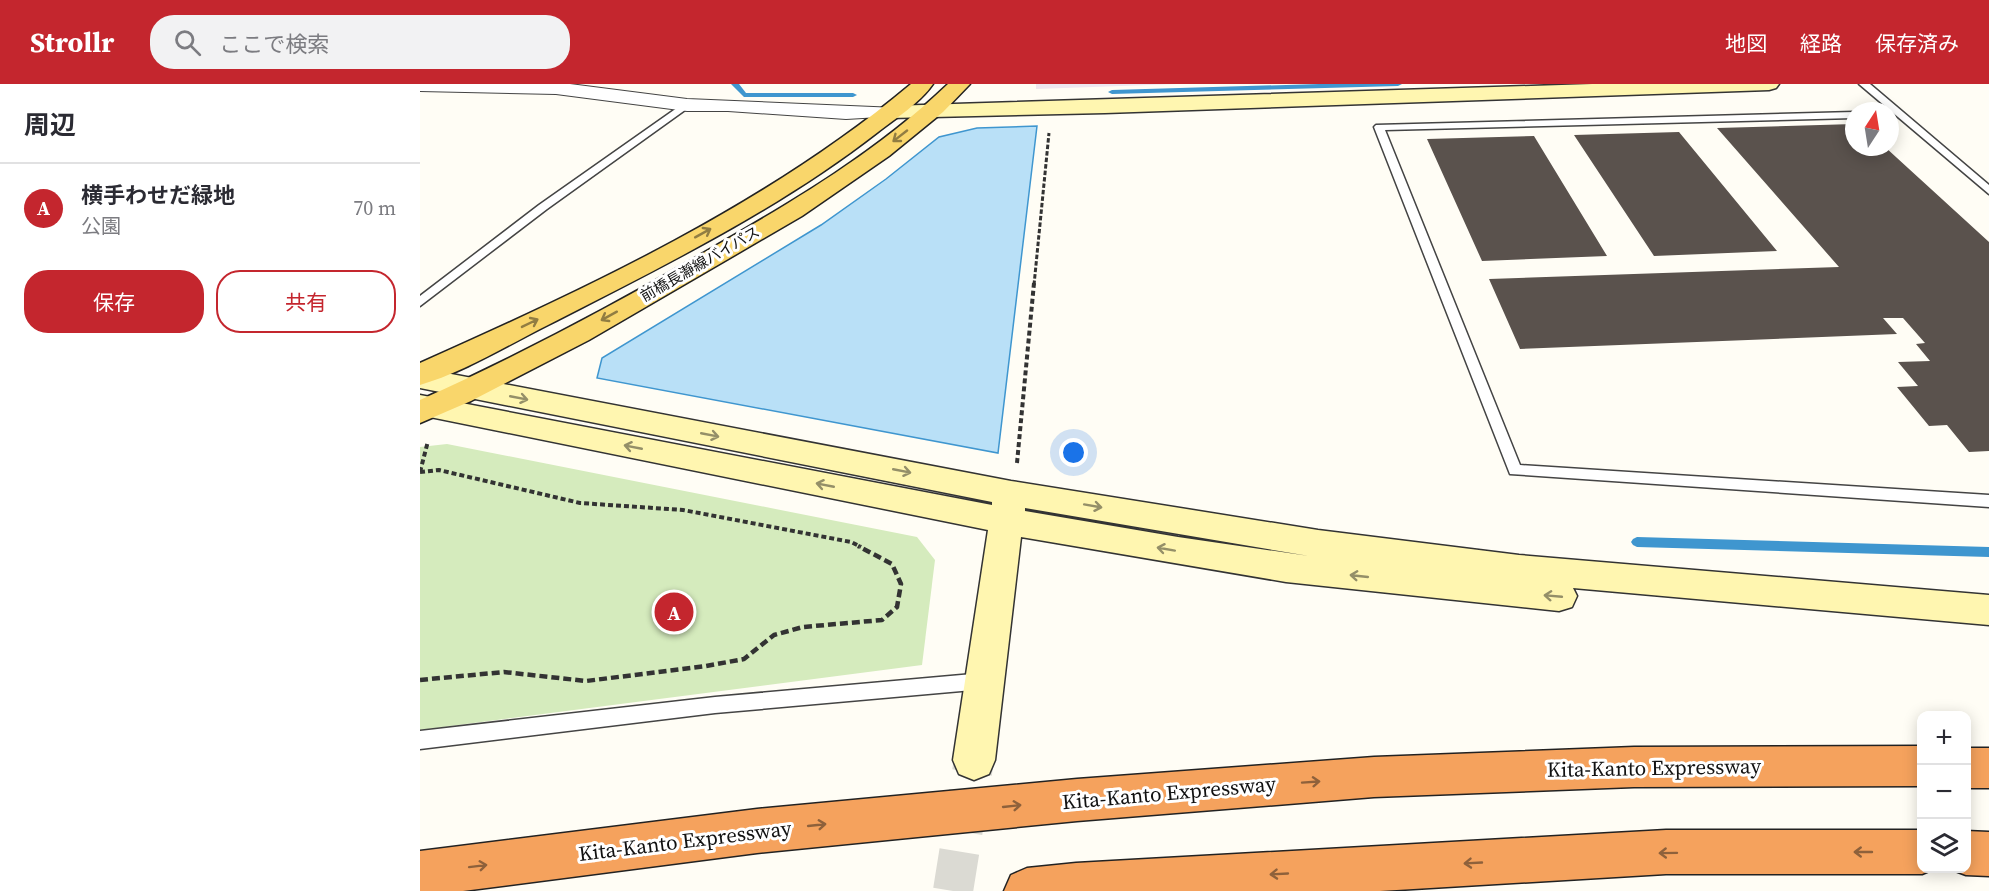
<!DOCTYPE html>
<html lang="ja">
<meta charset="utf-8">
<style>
body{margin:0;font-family:"Source Serif 4","Noto Sans JP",serif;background:#f2f2f3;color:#2b2b33}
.controls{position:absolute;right:18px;bottom:18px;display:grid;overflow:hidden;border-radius:12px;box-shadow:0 3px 15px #0003}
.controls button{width:54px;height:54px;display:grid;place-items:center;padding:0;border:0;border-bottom:2px solid #e1e1e2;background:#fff;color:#2b2b33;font:30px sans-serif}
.compass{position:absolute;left:1425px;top:18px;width:54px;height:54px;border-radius:50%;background:#fff;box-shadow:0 3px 15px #0003;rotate:12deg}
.you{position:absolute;left:654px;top:369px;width:21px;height:21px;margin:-15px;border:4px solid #fff;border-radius:50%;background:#1a73e8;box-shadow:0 0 0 9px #1a73e833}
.badge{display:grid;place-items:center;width:39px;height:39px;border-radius:50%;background:#c4262e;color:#fff;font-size:20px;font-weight:700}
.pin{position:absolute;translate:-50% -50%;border:3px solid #fff;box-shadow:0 2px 6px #0006}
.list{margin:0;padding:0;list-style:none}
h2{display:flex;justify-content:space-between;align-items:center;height:78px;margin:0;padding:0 24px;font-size:26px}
h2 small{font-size:20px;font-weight:400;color:#7c7c81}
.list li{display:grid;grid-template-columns:39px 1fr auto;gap:18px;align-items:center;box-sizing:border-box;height:90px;padding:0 24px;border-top:2px solid #e1e1e2}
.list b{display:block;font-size:22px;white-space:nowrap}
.list p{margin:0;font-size:20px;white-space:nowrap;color:#7c7c81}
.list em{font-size:20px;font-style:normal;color:#7c7c81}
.actions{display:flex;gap:12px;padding:18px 24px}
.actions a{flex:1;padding:14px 0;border:2px solid #c4262e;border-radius:24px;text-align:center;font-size:21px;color:#c4262e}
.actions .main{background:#c4262e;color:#fff}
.icon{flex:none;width:33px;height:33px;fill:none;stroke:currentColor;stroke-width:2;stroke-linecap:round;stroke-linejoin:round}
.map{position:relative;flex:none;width:1569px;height:807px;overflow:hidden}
header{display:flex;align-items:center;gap:36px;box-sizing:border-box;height:84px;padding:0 30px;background:#c4262e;color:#fff}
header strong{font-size:28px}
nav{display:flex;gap:33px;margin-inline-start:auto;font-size:21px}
.search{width:420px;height:54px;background:#f2f2f3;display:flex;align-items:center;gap:15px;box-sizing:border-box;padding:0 21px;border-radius:24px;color:#7c7c81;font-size:22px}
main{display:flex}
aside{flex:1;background:#fff}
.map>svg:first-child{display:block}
.industrial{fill:#eee6ef}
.green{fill:#d5ebbd}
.water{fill:#b9e0f7;stroke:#3f96cf;stroke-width:1.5}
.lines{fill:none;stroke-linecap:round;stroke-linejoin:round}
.stream{fill:#3f96cf;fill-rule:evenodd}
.building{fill:#5a524d}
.secondary-tunnel{stroke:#dbdad3;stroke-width:40;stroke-dasharray:40 20;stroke-linecap:butt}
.lane-casing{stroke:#444;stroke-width:3}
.street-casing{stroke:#444;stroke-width:2}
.secondary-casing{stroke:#333;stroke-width:3}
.primary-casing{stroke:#222;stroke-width:3}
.highway-casing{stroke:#222;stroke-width:3}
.path-far2{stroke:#333;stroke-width:3;stroke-dasharray:4.5 2;stroke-linecap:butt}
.path-far1{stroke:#333;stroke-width:4;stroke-dasharray:5 3;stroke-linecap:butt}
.path{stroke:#333;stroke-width:4.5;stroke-dasharray:8 4;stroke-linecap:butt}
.lane{fill:#fff;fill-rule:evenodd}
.street{fill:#fff;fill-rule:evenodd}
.secondary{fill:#fff6b0;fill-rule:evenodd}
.primary{fill:#f9d66b;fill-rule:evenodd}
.highway{fill:#f5a25d;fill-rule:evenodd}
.oneway{stroke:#917d42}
.oneway2{stroke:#948f68}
.oneway3{stroke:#8e613b}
.labels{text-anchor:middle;stroke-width:6;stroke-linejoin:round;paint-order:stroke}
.far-street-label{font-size:15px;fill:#111;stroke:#fff}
.near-street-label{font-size:21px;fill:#111;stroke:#fff}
</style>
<header>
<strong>Strollr</strong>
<div class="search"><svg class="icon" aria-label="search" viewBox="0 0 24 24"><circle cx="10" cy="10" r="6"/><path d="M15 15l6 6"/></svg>ここで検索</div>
<nav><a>地図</a><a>経路</a><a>保存済み</a></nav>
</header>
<main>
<aside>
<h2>周辺<small></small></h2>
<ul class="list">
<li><span class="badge">A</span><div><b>横手わせだ緑地</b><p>公園</p></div><em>70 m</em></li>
</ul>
<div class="actions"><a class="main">保存</a><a>共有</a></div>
</aside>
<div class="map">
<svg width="1569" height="807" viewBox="0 0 1569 807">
<rect width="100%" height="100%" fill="#fffdf5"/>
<path class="industrial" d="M616,0h142l-142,5z"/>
<path class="green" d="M27,360l470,93 18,23 -13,105 -502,65v-283z"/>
<path class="water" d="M617,42l-39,327 -401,-75 5,-20 219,-133 65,-46 53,-42 38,-9z"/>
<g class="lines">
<path class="stream" d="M311,0h8l7,9h107l4,2 -4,2h-109z
M899,0h83l-4,2 -286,8 -4,-2 4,-2z
M1217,453l352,10v10l-352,-10 -4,-2 -2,-3 2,-3z"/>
</g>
<path class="building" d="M1434,40v23h31l104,95v209l-20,1 -22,-27 -18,1 -32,-39 21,-1 -20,-24 32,-1 -14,-17 9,-1 -22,-25h-20l14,16 -377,15 -31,-70 350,-12 -122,-139z
M1259,48l98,119 -123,5 -80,-121z
M1114,52l73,120 -125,5 -55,-122z"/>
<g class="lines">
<path class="secondary-tunnel" d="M533,807l21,-131"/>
<g class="lane-casing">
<path id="lane" d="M1439,0h11l119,101v9z
M264,19l8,2 -145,104 -127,97v-10l119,-91z
M1434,28v6l-469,12 135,335 469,30v12l-479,-33 -136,-347 2,-2z
M564,589l6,2 3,6 -3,6 -6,2 -269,24 -295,36v-18l295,-34z"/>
</g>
<g class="street-casing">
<path id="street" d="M0,0h150l117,15 210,9 3,4 -3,4 -51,3 -118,-8h-41l-131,-17 -136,-3z"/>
</g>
<g class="secondary-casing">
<path id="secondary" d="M1172,0h187l-3,4 -7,2 -664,23 -215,5 -7,-2 -4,-4 4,-4 7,-2z
M0,284l591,113 307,49 201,25 470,40v30l-416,-37 4,8 -5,11 -13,4 -273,-29 -265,-45 -26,223 -6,14 -15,6 -15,-6 -6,-14 35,-230 -568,-115v-20l572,110v-3l-572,-114zM605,424l284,48 -131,-19 -153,-26z"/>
</g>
<g class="primary-casing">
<path id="primary" d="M491,0h22c-13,19 -37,34 -55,48 -100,78 -217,135 -330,193 -38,19 -88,49 -128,60v-22c170,-76 347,-158 491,-279z
M528,0h22l-27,28 -54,44 -87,60 -213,124 -118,61 -51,22v-23c100,-45 196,-96 290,-151 84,-48 168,-98 238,-165z"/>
</g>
<g class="highway-casing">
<path id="highway" d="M1502,662v40l-288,1 -260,10 -297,24 -320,32 -294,38h-43v-40l337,-42 320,-30 297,-22 260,-10z
M1546,664h23v40h-23z
M1246,746h256v38h14l-14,6h-256l-286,17h-376l7,-16 16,-7 49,-5z
M1546,747l23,1v44l-23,-1 -16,-6 16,-1z"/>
</g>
<path class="path-far2" d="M614,201l15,-152"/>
<path class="path-far1" d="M597,379l17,-180
M0,388l19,-2 141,33 103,7 168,32 10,5
M0,388l8,-31"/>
<path class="path" d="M0,596l84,-8 82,9 120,-15 38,-7 30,-24 29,-8 79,-7 15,-13 4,-23 -9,-20 -34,-18"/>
<use href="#lane" class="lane"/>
<use href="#street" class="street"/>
<use href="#secondary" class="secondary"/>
<use href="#primary" class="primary"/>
<use href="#highway" class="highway"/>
</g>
<defs><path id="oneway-shaft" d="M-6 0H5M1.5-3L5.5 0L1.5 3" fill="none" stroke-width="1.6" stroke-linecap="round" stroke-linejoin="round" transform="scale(1.5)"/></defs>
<g class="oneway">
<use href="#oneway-shaft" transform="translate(480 52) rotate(142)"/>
<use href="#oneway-shaft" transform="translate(283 149) rotate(-29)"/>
<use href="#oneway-shaft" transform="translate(189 232) rotate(151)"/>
<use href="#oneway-shaft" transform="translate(110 239) rotate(-26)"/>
</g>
<g class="oneway2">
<use href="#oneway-shaft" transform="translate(99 314) rotate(11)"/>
<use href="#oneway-shaft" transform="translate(290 351) rotate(11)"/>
<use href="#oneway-shaft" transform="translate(213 363) rotate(-169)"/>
<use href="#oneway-shaft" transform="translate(482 387) rotate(11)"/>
<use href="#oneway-shaft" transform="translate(405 401) rotate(-169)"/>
<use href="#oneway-shaft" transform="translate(673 422) rotate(10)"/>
<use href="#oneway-shaft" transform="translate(746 465) rotate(-170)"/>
<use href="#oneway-shaft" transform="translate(939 492) rotate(-174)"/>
<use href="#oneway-shaft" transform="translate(1133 512) rotate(-175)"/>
</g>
<g class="oneway3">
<use href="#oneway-shaft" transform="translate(891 698) rotate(-4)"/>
<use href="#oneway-shaft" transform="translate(592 722) rotate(-6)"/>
<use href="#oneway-shaft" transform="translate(397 741) rotate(-6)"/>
<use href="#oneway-shaft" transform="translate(1443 768) rotate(180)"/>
<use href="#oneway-shaft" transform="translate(1248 769) rotate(179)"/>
<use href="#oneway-shaft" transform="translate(1053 779) rotate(177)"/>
<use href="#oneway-shaft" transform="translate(58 782) rotate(-7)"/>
<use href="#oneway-shaft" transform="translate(859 790) rotate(177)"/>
</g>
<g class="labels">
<g class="far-street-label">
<text transform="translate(280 180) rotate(-30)" y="5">前橋長瀞線バイパス</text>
</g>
<g class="near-street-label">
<text transform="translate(1234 684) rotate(-1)" y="7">Kita-Kanto Expressway</text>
<text transform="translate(749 709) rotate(-5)" y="7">Kita-Kanto Expressway</text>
<text transform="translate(265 757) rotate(-7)" y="7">Kita-Kanto Expressway</text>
</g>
</g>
</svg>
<div class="controls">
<button>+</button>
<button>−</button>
<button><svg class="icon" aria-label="layers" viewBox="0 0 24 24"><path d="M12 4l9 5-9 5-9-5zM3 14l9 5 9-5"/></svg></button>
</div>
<svg class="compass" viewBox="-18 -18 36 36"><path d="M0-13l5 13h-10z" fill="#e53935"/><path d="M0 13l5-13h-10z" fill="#7c7c81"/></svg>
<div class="you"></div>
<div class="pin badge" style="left:254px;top:528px">A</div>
</div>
</main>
